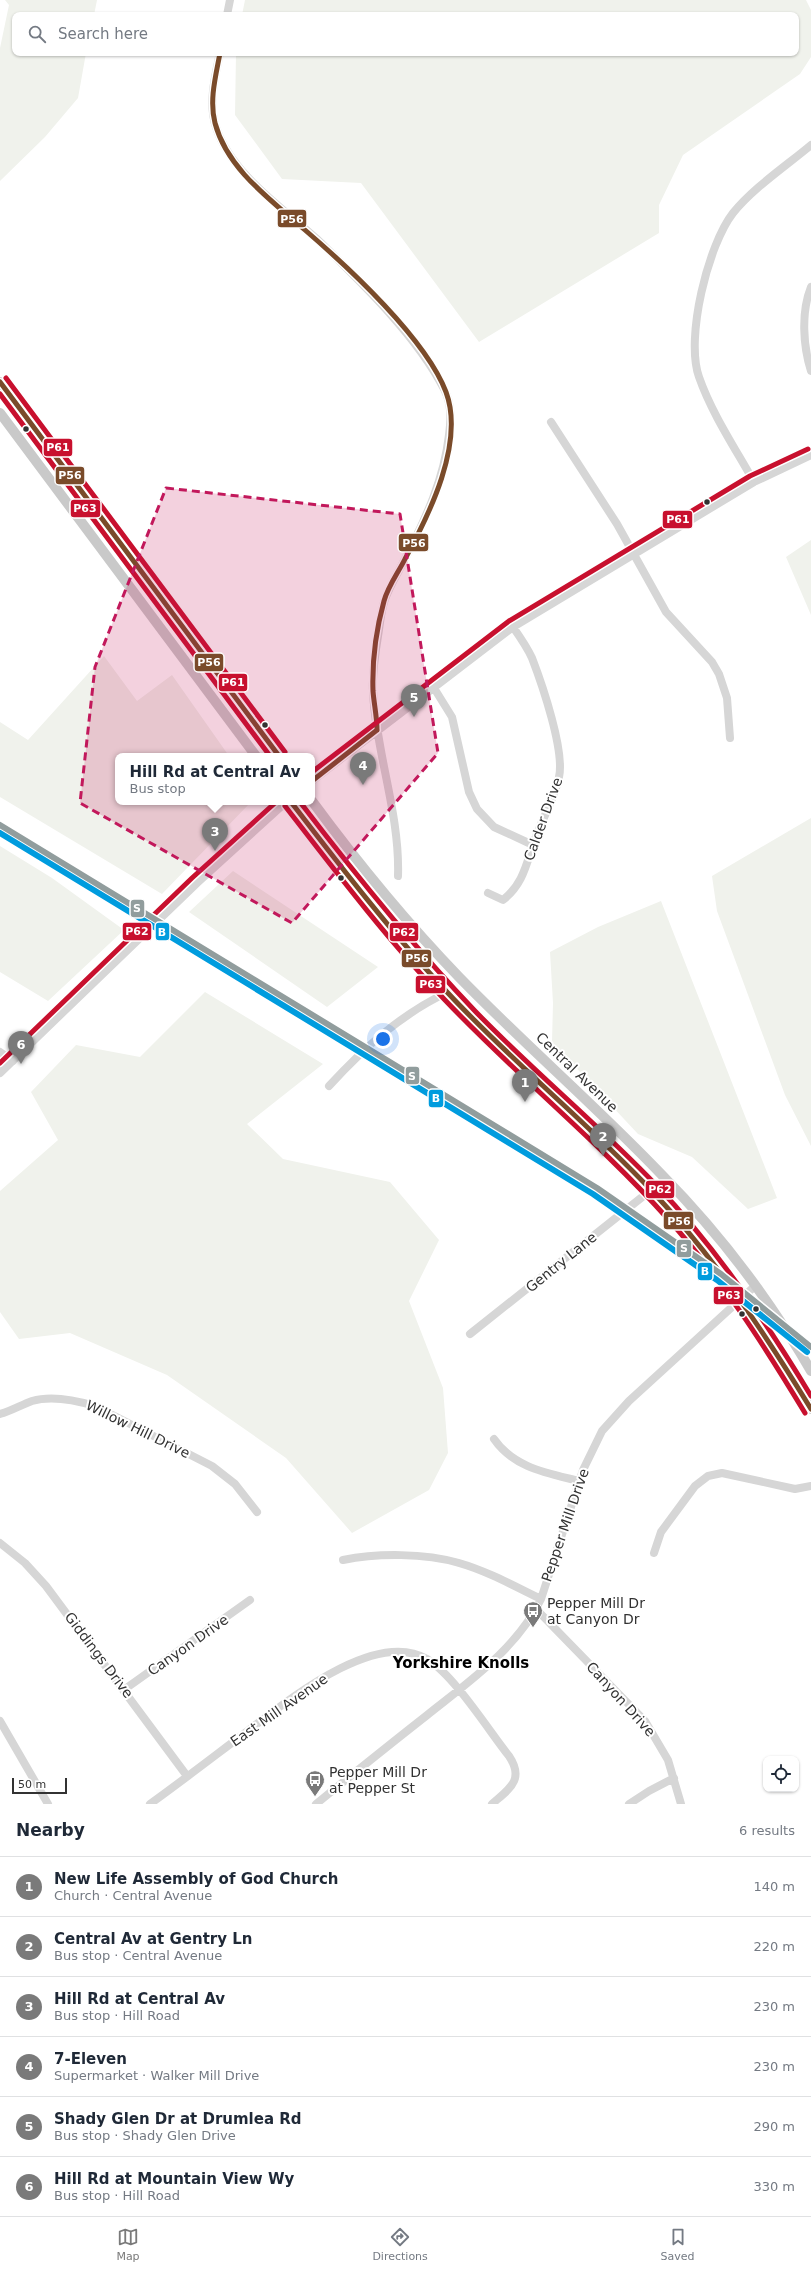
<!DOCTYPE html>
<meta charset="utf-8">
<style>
body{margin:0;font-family:"DejaVu Sans",sans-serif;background:#f2f2f3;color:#1f2937}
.controls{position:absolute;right:12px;bottom:12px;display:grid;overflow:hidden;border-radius:8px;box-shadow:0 1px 3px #0004}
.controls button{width:36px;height:36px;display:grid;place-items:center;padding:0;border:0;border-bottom:1px solid #e0e1e3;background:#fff;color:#1f2937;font:20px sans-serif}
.scale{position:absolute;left:12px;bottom:10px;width:55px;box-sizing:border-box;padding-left:4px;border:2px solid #323232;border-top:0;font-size:11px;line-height:14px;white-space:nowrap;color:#323232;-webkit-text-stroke:3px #fff;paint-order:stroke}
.you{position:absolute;left:383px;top:1039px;width:14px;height:14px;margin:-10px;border:3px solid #fff;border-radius:50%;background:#1a73e8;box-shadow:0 0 0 6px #1a73e833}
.badge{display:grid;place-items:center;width:26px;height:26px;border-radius:50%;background:#7a7a7a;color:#fff;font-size:13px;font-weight:700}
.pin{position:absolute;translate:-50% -33px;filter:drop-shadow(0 1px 2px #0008)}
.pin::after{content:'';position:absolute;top:21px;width:14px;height:12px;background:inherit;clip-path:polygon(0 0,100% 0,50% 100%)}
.popup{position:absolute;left:115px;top:753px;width:200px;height:52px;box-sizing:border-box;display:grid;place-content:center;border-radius:8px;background:#fff;filter:drop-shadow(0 1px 3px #0005);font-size:13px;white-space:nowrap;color:#747a83}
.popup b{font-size:15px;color:#1f2937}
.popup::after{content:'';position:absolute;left:50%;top:100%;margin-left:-8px;border:8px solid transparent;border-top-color:#fff}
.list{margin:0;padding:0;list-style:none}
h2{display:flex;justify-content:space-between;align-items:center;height:52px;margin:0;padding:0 16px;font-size:17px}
h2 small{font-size:13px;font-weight:400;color:#747a83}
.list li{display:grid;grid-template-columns:26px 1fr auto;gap:12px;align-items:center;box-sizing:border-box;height:60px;padding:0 16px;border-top:1px solid #e0e1e3}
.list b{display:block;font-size:15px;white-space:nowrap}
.list p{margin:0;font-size:13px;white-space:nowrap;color:#747a83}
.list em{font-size:13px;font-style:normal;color:#747a83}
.icon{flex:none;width:22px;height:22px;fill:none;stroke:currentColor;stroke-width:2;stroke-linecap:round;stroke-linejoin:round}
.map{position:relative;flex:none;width:811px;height:1804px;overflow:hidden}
.search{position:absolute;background:#fff;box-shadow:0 1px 3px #0004;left:12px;right:12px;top:12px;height:44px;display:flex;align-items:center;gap:10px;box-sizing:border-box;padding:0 14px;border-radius:8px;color:#747a83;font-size:15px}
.sheet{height:412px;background:#fff}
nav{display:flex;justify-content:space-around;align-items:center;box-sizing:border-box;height:56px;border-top:1px solid #e0e1e3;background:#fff;font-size:11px;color:#747a83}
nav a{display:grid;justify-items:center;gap:2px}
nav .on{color:#7a7a7a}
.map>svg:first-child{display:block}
.green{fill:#f0f2ec}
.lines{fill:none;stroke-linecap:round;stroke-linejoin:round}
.minor{stroke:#d6d6d6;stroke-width:8}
.major{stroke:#c9c9c9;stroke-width:10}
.bus-1-casing{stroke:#fff;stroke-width:8}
.bus-2-casing{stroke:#fff;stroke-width:8}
.bus-3-casing{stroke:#fff;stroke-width:8}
.bus-4-casing{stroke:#fff;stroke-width:8}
.bus-1{stroke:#7a4b2a;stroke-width:5}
.bus-2{stroke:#c8102e;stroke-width:5}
.bus-3{stroke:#c8102e;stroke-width:5}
.bus-4{stroke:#c8102e;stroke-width:5}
.metro-1-casing{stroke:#fff;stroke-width:9}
.metro-2-casing{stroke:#fff;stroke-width:9}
.metro-1{stroke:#919d9d;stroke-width:6}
.metro-2{stroke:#009cde;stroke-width:6}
.marked{fill:#c2185b;fill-opacity:0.2;stroke:#c2185b;stroke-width:3;stroke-dasharray:8 5;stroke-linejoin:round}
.bus-dot{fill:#323232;stroke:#fff;stroke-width:1.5}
.labels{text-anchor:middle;stroke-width:4;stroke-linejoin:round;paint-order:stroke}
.street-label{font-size:14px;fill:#323232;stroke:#fff}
.poi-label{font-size:14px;fill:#323232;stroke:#fff;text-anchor:start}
.neighbourhood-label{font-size:15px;font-weight:bold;fill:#000;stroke:#fff}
.line-badge{stroke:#fff;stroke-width:1.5}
.badge-label{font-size:11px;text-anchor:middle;font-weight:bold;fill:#fff}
</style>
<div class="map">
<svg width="811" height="1804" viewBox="0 0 811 1804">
<rect width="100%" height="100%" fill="#fff"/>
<path class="green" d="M5,0h92l-3,15h-79v38h71l-8,45 -33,39 -45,44v-133l9,-43z
M245,0h561l5,10v47l-11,17 -117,81 -24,50v28l-180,109 -118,-159 -79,-4 -47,-64 1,-62h560v-38h-554z
M811,540v75l-25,-58z
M104,656l33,45 35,-26 57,81h-111v46h133l-89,92 -162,-97v-75l28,18z
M811,818v328l-26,-51 -68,-184 -5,-35z
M0,846l52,32 72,52 -76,71 -48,-29z
M233,871l145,96 -51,40 -138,-95z
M661,901l116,297 -29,11 -56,-52 -54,-23 -86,-92 1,-39 -3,-51 48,-25z
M205,992l118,72 -76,60 36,35 107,23 49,58 -30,61 34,87 5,65 -19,37 -77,43 -66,-75 -119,-83 -97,-42 -51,6 -19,-27v-121l58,-51 -27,-48 45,-47 64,12z"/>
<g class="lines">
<path class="minor" d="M227,15l3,-15
M220,53c-5,23 -12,51 -4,74 15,47 67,81 102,113 43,42 99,96 126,149 8,15 7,30 5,46 -5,44 -23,83 -43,122 -7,14 -16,28 -21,42 -4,11 -5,25 -7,37 -3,18 -6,37 -5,55 3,62 27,123 25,185
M811,287c-10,25 -8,59 0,84
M551,422l66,102 49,88 46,50 7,12 8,24 3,40
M754,482c-19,-34 -42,-68 -55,-105 -14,-39 9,-132 34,-164 20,-25 53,-47 78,-68
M434,688l18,29 17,75 8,17 17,18 39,18
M312,781l201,-154 241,-145 57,-27
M488,893l15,7c21,-17 23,-36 32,-61 7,-20 20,-41 24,-62 6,-26 -17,-93 -27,-119 -5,-11 -12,-21 -19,-31
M0,1052l13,9
M0,1073l197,-190 89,-81
M329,1086c35,-38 72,-72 119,-94
M470,1334l181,-144
M0,1414c11,-3 21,-9 32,-13 20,-6 43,-1 63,5l117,60 23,18 22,28
M494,1439c20,29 53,34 85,42
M0,1543l25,20 21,23 141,190
M654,1553l7,-21 34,-46 13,-10 14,-3 73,16 16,-3
M343,1560c34,-7 82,-7 116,3 28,8 55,23 82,36
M536,1609l109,112 23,39 13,44
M125,1689l125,-89
M0,1721l48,83
M150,1804c32,-23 63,-47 95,-71 40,-30 129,-105 182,-74 27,16 62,72 82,97 16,24 0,33 -17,48
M316,1804c37,-30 73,-59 110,-88 41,-33 91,-67 115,-117l42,-129 19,-39 27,-30 126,-115
M629,1804l20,-13 25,-13"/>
<path class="major" d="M0,382l279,374
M0,413l256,343
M312,801c45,61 94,121 147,176 65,67 137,129 202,197 58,59 109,126 150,197
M291,802c50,65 100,129 156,190 65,70 139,130 205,199 63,66 112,140 159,218"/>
<g class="bus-1-casing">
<path id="bus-1" d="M220,53c-4,22 -11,47 -5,70 12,46 56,77 90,107 43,37 121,109 141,162 19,51 -17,123 -41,167 -7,14 -17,27 -21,42 -8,29 -12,60 -11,90 1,13 4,26 4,39
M0,382l279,374
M312,781l65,-51
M291,802c50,65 100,130 156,190 65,70 140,130 205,199 62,66 112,141 159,218"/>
</g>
<g class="bus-2-casing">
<path id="bus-2" d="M0,394l270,362
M285,806c51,66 102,133 159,193 72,76 154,142 224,220 53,59 96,126 137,194"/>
</g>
<g class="bus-3-casing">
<path id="bus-3" d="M300,802c55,72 112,143 175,209 58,60 124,114 182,175 60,63 109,135 154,210
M0,1063l192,-185 84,-76"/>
</g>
<g class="bus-4-casing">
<path id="bus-4" d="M6,378l279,374
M312,772l197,-151 241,-145 58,-27"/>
</g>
<use href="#bus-1" class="bus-1"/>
<use href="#bus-2" class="bus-2"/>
<use href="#bus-3" class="bus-3"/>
<use href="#bus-4" class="bus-4"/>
<g class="metro-1-casing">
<path id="metro-1" d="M0,825l597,363 124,86 90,73"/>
</g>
<g class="metro-2-casing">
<path id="metro-2" d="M0,833l593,361 124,86 90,72"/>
</g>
<use href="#metro-1" class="metro-1"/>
<use href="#metro-2" class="metro-2"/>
</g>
<path class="marked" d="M166,488l234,26 38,239 -146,170 -212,-120 15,-136z"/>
<defs>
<g id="bus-pin" transform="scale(1)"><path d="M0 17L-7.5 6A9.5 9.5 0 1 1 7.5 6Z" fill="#7a7a7a" stroke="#fff"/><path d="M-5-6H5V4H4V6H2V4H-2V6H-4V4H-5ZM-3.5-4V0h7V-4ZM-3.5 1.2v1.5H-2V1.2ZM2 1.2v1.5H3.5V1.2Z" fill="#fff"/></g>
</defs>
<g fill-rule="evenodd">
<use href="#bus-pin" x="533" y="1611"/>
<use href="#bus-pin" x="315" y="1780"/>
</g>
<g class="bus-dot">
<circle cx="26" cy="429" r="3.5"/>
<circle cx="707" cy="502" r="3.5"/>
<circle cx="265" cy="725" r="3.5"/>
<circle cx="341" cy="878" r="3.5"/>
<circle cx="756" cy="1309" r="3.5"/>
<circle cx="742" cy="1314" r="3.5"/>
</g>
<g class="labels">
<g class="street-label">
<text transform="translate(543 819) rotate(-70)" y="5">Calder Drive</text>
<text transform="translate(577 1072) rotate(44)" y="5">Central Avenue</text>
<text transform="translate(561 1262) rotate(-39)" y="5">Gentry Lane</text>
<text transform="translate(138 1429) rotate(26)" y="5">Willow Hill Drive</text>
<text transform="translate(565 1525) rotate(-71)" y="5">Pepper Mill Drive</text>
<text transform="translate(188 1645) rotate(-35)" y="5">Canyon Drive</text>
<text transform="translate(99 1655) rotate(53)" y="5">Giddings Drive</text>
<text transform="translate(621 1699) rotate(48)" y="5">Canyon Drive</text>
<text transform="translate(279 1710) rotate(-35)" y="5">East Mill Avenue</text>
</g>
<g class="poi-label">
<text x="547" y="1608">Pepper Mill Dr<tspan x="547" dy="16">at Canyon Dr</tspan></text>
<text x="329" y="1777">Pepper Mill Dr<tspan x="329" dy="16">at Pepper St</tspan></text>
</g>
<g class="neighbourhood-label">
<text x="461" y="1668">Yorkshire Knolls</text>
</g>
</g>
<g class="line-badge">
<rect x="277" y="209" width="30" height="19" rx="4" fill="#7a4b2a"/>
<rect x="43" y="438" width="30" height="19" rx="4" fill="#c8102e"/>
<rect x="55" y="466" width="30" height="19" rx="4" fill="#7a4b2a"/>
<rect x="70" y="499" width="31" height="19" rx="4" fill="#c8102e"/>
<rect x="662" y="510" width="31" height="19" rx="4" fill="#c8102e"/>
<rect x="398" y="533" width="31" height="19" rx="4" fill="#7a4b2a"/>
<rect x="194" y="653" width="30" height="19" rx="4" fill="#7a4b2a"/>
<rect x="218" y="673" width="30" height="19" rx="4" fill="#c8102e"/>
<rect x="130" y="899" width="15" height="19" rx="4" fill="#919d9d"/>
<rect x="122" y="922" width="30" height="19" rx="4" fill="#c8102e"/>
<rect x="155" y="922" width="15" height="19" rx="4" fill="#009cde"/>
<rect x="389" y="922" width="30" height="20" rx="4" fill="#c8102e"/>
<rect x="401" y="949" width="31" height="19" rx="4" fill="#7a4b2a"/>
<rect x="415" y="975" width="31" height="19" rx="4" fill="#c8102e"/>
<rect x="405" y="1066" width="15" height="19" rx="4" fill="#919d9d"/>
<rect x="428" y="1089" width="16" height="19" rx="4" fill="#009cde"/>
<rect x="645" y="1180" width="30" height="19" rx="4" fill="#c8102e"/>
<rect x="663" y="1211" width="31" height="19" rx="4" fill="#7a4b2a"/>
<rect x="676" y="1239" width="16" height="19" rx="4" fill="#919d9d"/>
<rect x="697" y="1262" width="16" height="19" rx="4" fill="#009cde"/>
<rect x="713" y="1286" width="31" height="19" rx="4" fill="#c8102e"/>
</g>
<g class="badge-label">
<text x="292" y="223">P56</text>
<text x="58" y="451">P61</text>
<text x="70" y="479">P56</text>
<text x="85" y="512">P63</text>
<text x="678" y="523">P61</text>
<text x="414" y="547">P56</text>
<text x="209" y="666">P56</text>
<text x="233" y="686">P61</text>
<text x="137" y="912">S</text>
<text x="137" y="935">P62</text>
<text x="162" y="936">B</text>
<text x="404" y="936">P62</text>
<text x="417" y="962">P56</text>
<text x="431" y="988">P63</text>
<text x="412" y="1080">S</text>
<text x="436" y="1102">B</text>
<text x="660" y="1193">P62</text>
<text x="679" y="1225">P56</text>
<text x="684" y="1252">S</text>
<text x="705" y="1275">B</text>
<text x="729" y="1299">P63</text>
</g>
</svg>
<div class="controls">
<button><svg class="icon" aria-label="locate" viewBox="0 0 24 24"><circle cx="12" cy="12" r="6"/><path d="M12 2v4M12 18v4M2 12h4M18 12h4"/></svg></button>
</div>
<div class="scale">50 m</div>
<div class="you"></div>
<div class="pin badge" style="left:525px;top:1102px">1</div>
<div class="pin badge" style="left:603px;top:1156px">2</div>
<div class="pin badge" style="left:215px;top:851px">3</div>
<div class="popup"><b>Hill Rd at Central Av</b>Bus stop</div>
<div class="pin badge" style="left:363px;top:785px">4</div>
<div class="pin badge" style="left:414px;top:717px">5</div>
<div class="pin badge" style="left:21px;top:1064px">6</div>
<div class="search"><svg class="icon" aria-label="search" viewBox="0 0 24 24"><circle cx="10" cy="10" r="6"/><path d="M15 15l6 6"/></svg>Search here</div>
</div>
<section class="sheet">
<h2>Nearby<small>6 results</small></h2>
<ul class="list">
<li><span class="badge">1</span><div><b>New Life Assembly of God Church</b><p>Church · Central Avenue</p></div><em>140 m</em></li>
<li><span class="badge">2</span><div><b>Central Av at Gentry Ln</b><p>Bus stop · Central Avenue</p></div><em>220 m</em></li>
<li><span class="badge">3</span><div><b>Hill Rd at Central Av</b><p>Bus stop · Hill Road</p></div><em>230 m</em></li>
<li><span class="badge">4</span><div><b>7-Eleven</b><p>Supermarket · Walker Mill Drive</p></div><em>230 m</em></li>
<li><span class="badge">5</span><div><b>Shady Glen Dr at Drumlea Rd</b><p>Bus stop · Shady Glen Drive</p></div><em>290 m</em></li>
<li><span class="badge">6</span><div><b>Hill Rd at Mountain View Wy</b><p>Bus stop · Hill Road</p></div><em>330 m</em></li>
</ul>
</section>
<nav>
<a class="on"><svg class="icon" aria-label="map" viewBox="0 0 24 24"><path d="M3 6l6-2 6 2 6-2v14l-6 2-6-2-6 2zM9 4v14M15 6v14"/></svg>Map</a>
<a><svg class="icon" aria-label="directions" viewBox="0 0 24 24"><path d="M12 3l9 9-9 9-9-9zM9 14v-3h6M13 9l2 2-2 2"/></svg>Directions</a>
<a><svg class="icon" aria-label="saved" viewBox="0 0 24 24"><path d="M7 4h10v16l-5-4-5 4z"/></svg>Saved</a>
</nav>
